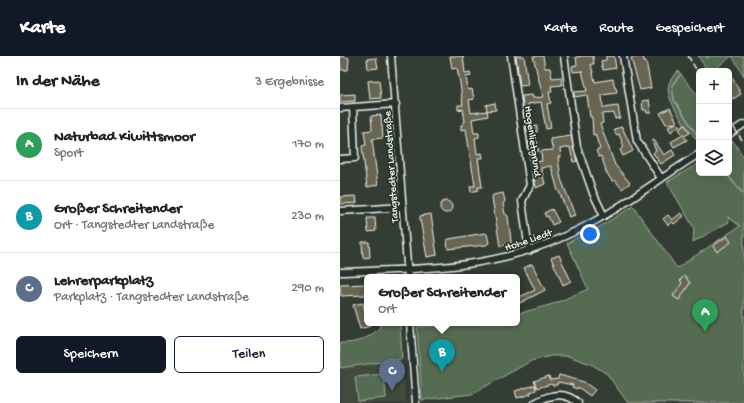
<!DOCTYPE html>
<html lang="de">
<meta charset="utf-8">
<style>
body{margin:0;font-family:"Gochi Hand",sans-serif;background:#f6f6f6;color:#202124}
.controls{position:absolute;right:12px;top:12px;display:grid;overflow:hidden;border-radius:6px;box-shadow:0 4px 16px #0002}
.controls button{width:36px;height:36px;display:grid;place-items:center;padding:0;border:0;border-bottom:1px solid #e0e0e0;background:#fff;color:#202124;font:20px sans-serif}
.you{position:absolute;left:250px;top:178px;width:14px;height:14px;margin:-10px;border:3px solid #fff;border-radius:50%;background:#1a73e8;box-shadow:0 0 0 6px #1a73e833}
.badge{display:grid;place-items:center;width:26px;height:26px;border-radius:50%;background:#111827;color:#fff;font-size:13px;font-weight:700}
.pin{position:absolute;translate:-50% -33px;filter:drop-shadow(0 1px 2px #0008)}
.pin::after{content:'';position:absolute;top:21px;width:14px;height:12px;background:inherit;clip-path:polygon(0 0,100% 0,50% 100%)}
.popup{position:absolute;left:24px;top:218px;width:156px;height:52px;box-sizing:border-box;display:grid;place-content:center;border-radius:6px;background:#fff;filter:drop-shadow(0 1px 3px #0005);font-size:13px;white-space:nowrap;color:#757577}
.popup b{font-size:15px;color:#202124}
.popup::after{content:'';position:absolute;left:50%;top:100%;margin-left:-8px;border:8px solid transparent;border-top-color:#fff}
.list{margin:0;padding:0;list-style:none}
h2{display:flex;justify-content:space-between;align-items:center;height:52px;margin:0;padding:0 16px;font-size:17px}
h2 small{font-size:13px;font-weight:400;color:#757577}
.list li{display:grid;grid-template-columns:26px 1fr auto;gap:12px;align-items:center;box-sizing:border-box;height:72px;padding:0 16px;border-top:1px solid #e0e0e0}
.list b{display:block;font-size:15px;white-space:nowrap}
.list p{margin:0;font-size:13px;white-space:nowrap;color:#757577}
.list em{font-size:13px;font-style:normal;color:#757577}
.actions{display:flex;gap:8px;padding:12px 16px}
.actions a{flex:1;padding:9px 0;border:1px solid #111827;border-radius:6px;text-align:center;font-size:14px;color:#111827}
.actions .main{background:#111827;color:#fff}
.icon{flex:none;width:22px;height:22px;fill:none;stroke:currentColor;stroke-width:2;stroke-linecap:round;stroke-linejoin:round}
.map{position:relative;flex:none;width:404px;height:347px;overflow:hidden}
header{display:flex;align-items:center;gap:24px;box-sizing:border-box;height:56px;padding:0 20px;background:#111827;color:#fff}
header strong{font-size:19px}
nav{display:flex;gap:22px;margin-inline-start:auto;font-size:14px}
main{display:flex}
aside{flex:1;background:#fff}
.map>svg:first-child{display:block}
.built{fill:#43493d}
.green{fill:#556c52;stroke:#a4ae9d}
.lines{fill:none;stroke-linecap:round;stroke-linejoin:round}
.stream{stroke:#90a2a2;stroke-width:1.5}
.building{fill:#696552;stroke:#f4f1e8}
.minor-casing{stroke:#f4f1e8;stroke-width:9}
.minor{stroke:#26332d;stroke-width:6}
.rail{stroke:#f4f1e8;stroke-width:1.5;stroke-dasharray:6 3;stroke-linecap:butt}
.labels{text-anchor:middle;stroke-width:3.5;stroke-linejoin:round;paint-order:stroke}
.street-label{font-size:11px;fill:#f4f1e8;stroke:#26332d}
</style>
<header>
<strong>Karte</strong>
<nav><a>Karte</a><a>Route</a><a>Gespeichert</a></nav>
</header>
<main>
<aside>
<h2>In der Nähe<small>3 Ergebnisse</small></h2>
<ul class="list">
<li><span class="badge" style="background:#2e9e5b">A</span><div><b>Naturbad Kiwittsmoor</b><p>Sport</p></div><em>170 m</em></li>
<li><span class="badge" style="background:#0f9aa8">B</span><div><b>Großer Schreitender</b><p>Ort · Tangstedter Landstraße</p></div><em>230 m</em></li>
<li><span class="badge" style="background:#5c6f8a">C</span><div><b>Lehrerparkplatz</b><p>Parkplatz · Tangstedter Landstraße</p></div><em>290 m</em></li>
</ul>
<div class="actions"><a class="main">Speichern</a><a>Teilen</a></div>
</aside>
<div class="map">
<svg width="404" height="347" viewBox="0 0 404 347">
<rect width="100%" height="100%" fill="#333d34"/>
<filter id="ink" filterUnits="userSpaceOnUse"><feTurbulence type="fractalNoise" baseFrequency=".025" numOctaves="2"/><feDisplacementMap in="SourceGraphic" scale="8" xChannelSelector="R" yChannelSelector="G"/><feConvolveMatrix kernelMatrix="1 2 1 2 8 2 1 2 1" color-interpolation-filters="sRGB"/></filter>
<g filter="url(#ink)">
<path class="built" d="M62,303l4,44h-66v-35z"/>
<path class="green" d="M358,0h46v20l-12,-20 -20,15h-4z
M338,15l21,26v46c-10,-14 -38,-45 -29,-62 2,-4 6,-7 8,-10z
M393,85l11,17v245h-116l-21,-29 -16,-10 -23,-8h-17l-20,5 -59,33 -50,6 -5,-73 50,-4h50v-9l36,-10 35,-15 -21,-46 34,-17 32,-20 44,62 63,-42 -12,-9 1,5 -36,20 1,-14 -27,-46 32,-19v10h30v-30z
M39,267h21l2,36 -62,9v-25c15,1 31,-5 40,-16z
M44,318l2,24 -28,3 -3,-24z"/>
<g class="lines">
<path class="stream" d="M367,2l2,-2
M341,18l-9,11 2,15 25,38
M386,117l18,22"/>
</g>
<path class="building" d="M0,0l9,2 -1,12h-7z
M110,0h13l2,17 5,-1 1,4 -5,1 2,13 4,-1 2,10 -5,1 2,13 16,-2 -1,-6 9,-2 1,7 -9,1 1,5 -16,3 2,14h5v4l-4,1 2,16 5,-1 1,5h-5l4,29h-4v3l-7,2 -1,-6h5l-9,-57 -5,1v-5h2v-3h2l-2,-13 -5,1v-5h5l-3,-22 -3,-15 -5,1z
M176,0h8l4,29 -8,1z
M193,0h10l2,12h5l2,10 9,-1 1,8 -11,1 1,6h-3l2,11 -4,1 4,24 -5,1 -5,-27 -13,2v12l-4,1 -2,-21 10,-1 1,3 10,-1z
M243,0h10l1,8h-3l4,18 18,-3 2,9h1l1,5 -15,2 1,13 15,-2 2,12 -5,1 -1,-6 -12,1 1,9 -3,1 15,41 15,18 -8,6 -7,-9 -3,1 -7,-11h1l-5,-14 -2,1 -3,-6 4,-2 -5,-15 -2,1 -1,-18h-2l-3,-22 -13,2v-5l13,-1 -5,-20 -9,1 -1,-6 5,-1 -1,-8z
M266,0h8l2,12 -13,2 -2,-9 5,-1z
M303,0l1,5h2l5,27 -11,2 -9,-32z
M36,2l2,10 -10,1 -1,-10z
M392,21l9,17 -8,5 -4,-7v-13z
M39,24l2,18 -11,1 -2,-18z
M15,38v7l-15,1v-7z
M309,44l2,13h-4l-1,-3h-3l-1,-9z
M330,52l7,14 3,3 -9,7 -3,-5 8,-4 -10,1 -6,-11z
M41,59l2,23 -11,1 6,46 -11,2 -5,-41 4,-1 -2,-14 8,-1 -1,-14z
M192,62l1,9 4,-1v6l-10,-1 -2,-12z
M345,69l5,8 -6,3 3,4 -13,7 -3,-5 12,-7 -4,-6z
M282,71l11,24 -10,5 -3,-6 4,-3 -5,-13 -3,1 -2,-6z
M231,80l6,25 -4,1 -3,-15 -10,2 1,8h-3l3,22 14,36 -6,2 -10,-26h-1l-7,-25 -10,2 4,16 -9,4 -5,-25 11,-2 -1,-10 12,-1 -3,-11z
M314,84l10,15 8,-5 3,5 -14,9 -8,-11 3,-2 -4,-10z
M197,85l2,10 -9,2 -2,-11z
M163,137l2,8 -2,3 2,10 3,2 3,25v3l-11,2 -8,-48 1,-3z
M16,140l1,7 -17,1v-7z
M100 151a6 6 0 1 1 12 0a6 6 0 1 1-12 0Z
M212,153l7,13 -7,3 -4,-9 -2,1 -2,-4z
M341,157l3,3 -10,8 -2,-2 -4,3 -5,-6 5,-4 4,5z
M91,158l6,41 -10,2 -7,-38v-3z
M27,162h8l1,13 -8,1z
M145,177l2,1 2,9 -3,2 -38,4 -1,-9 2,-1z
M387,180l4,6 -14,10 -4,-6z
M22,186h7l1,15 -7,1z
M219,199l12,26 -8,4 -12,-27z
M192,208l13,26 -25,13 -3,-5 18,-8 -11,-22z
M345,220l5,7 -11,17 -6,-4 9,-13 -2,-3z
M27,228l-2,11 -24,1 -1,-11z
M23,247l4,20 3,3 -10,3 -7,-24z
M219,319l25,7 11,8 -5,6 -12,-9 -1,2 -5,-2 1,-2 -15,-3 -1,3h-5l-1,-1 -14,4 -3,-7 15,-5 1,4 8,-1z
M195,329l1,5 -6,2 1,2 -14,4 -2,-7z"/>
<g class="lines">
<g class="minor-casing">
<path id="minor" d="M51,0l17,221
M171,0l19,129 -8,16 7,50
M224,0l13,91 16,46 11,23
M283,0l14,85 24,37
M0,52l56,-4
M389,78l15,-10
M0,103l15,-1 -2,-51
M0,155l63,-4
M0,216c80,-3 151,-2 225,-36 48,-21 90,-55 134,-82
M70,267l6,80
M195,347c15,-9 30,-12 43,0"/>
</g>
<use href="#minor" class="minor"/>
<path class="rail" d="M348,0l11,18
M389,64l15,23"/>
</g>
</g>
<g class="labels">
<g class="street-label">
<text transform="translate(194 85) rotate(82)" y="4">Hogenlietgrund</text>
<text transform="translate(50 111) rotate(-94)" y="4">Tangstedter Landstraße</text>
<text transform="translate(188 183) rotate(-19)" y="4">Hohe Liedt</text>
</g>
</g>
</svg>
<div class="controls">
<button>+</button>
<button>−</button>
<button><svg class="icon" aria-label="layers" viewBox="0 0 24 24"><path d="M12 4l9 5-9 5-9-5zM3 14l9 5 9-5"/></svg></button>
</div>
<div class="you"></div>
<div class="pin badge" style="left:365px;top:276px;background:#2e9e5b">A</div>
<div class="pin badge" style="left:102px;top:316px;background:#0f9aa8">B</div>
<div class="popup"><b>Großer Schreitender</b>Ort</div>
<div class="pin badge" style="left:52px;top:335px;background:#5c6f8a">C</div>
</div>
</main>
